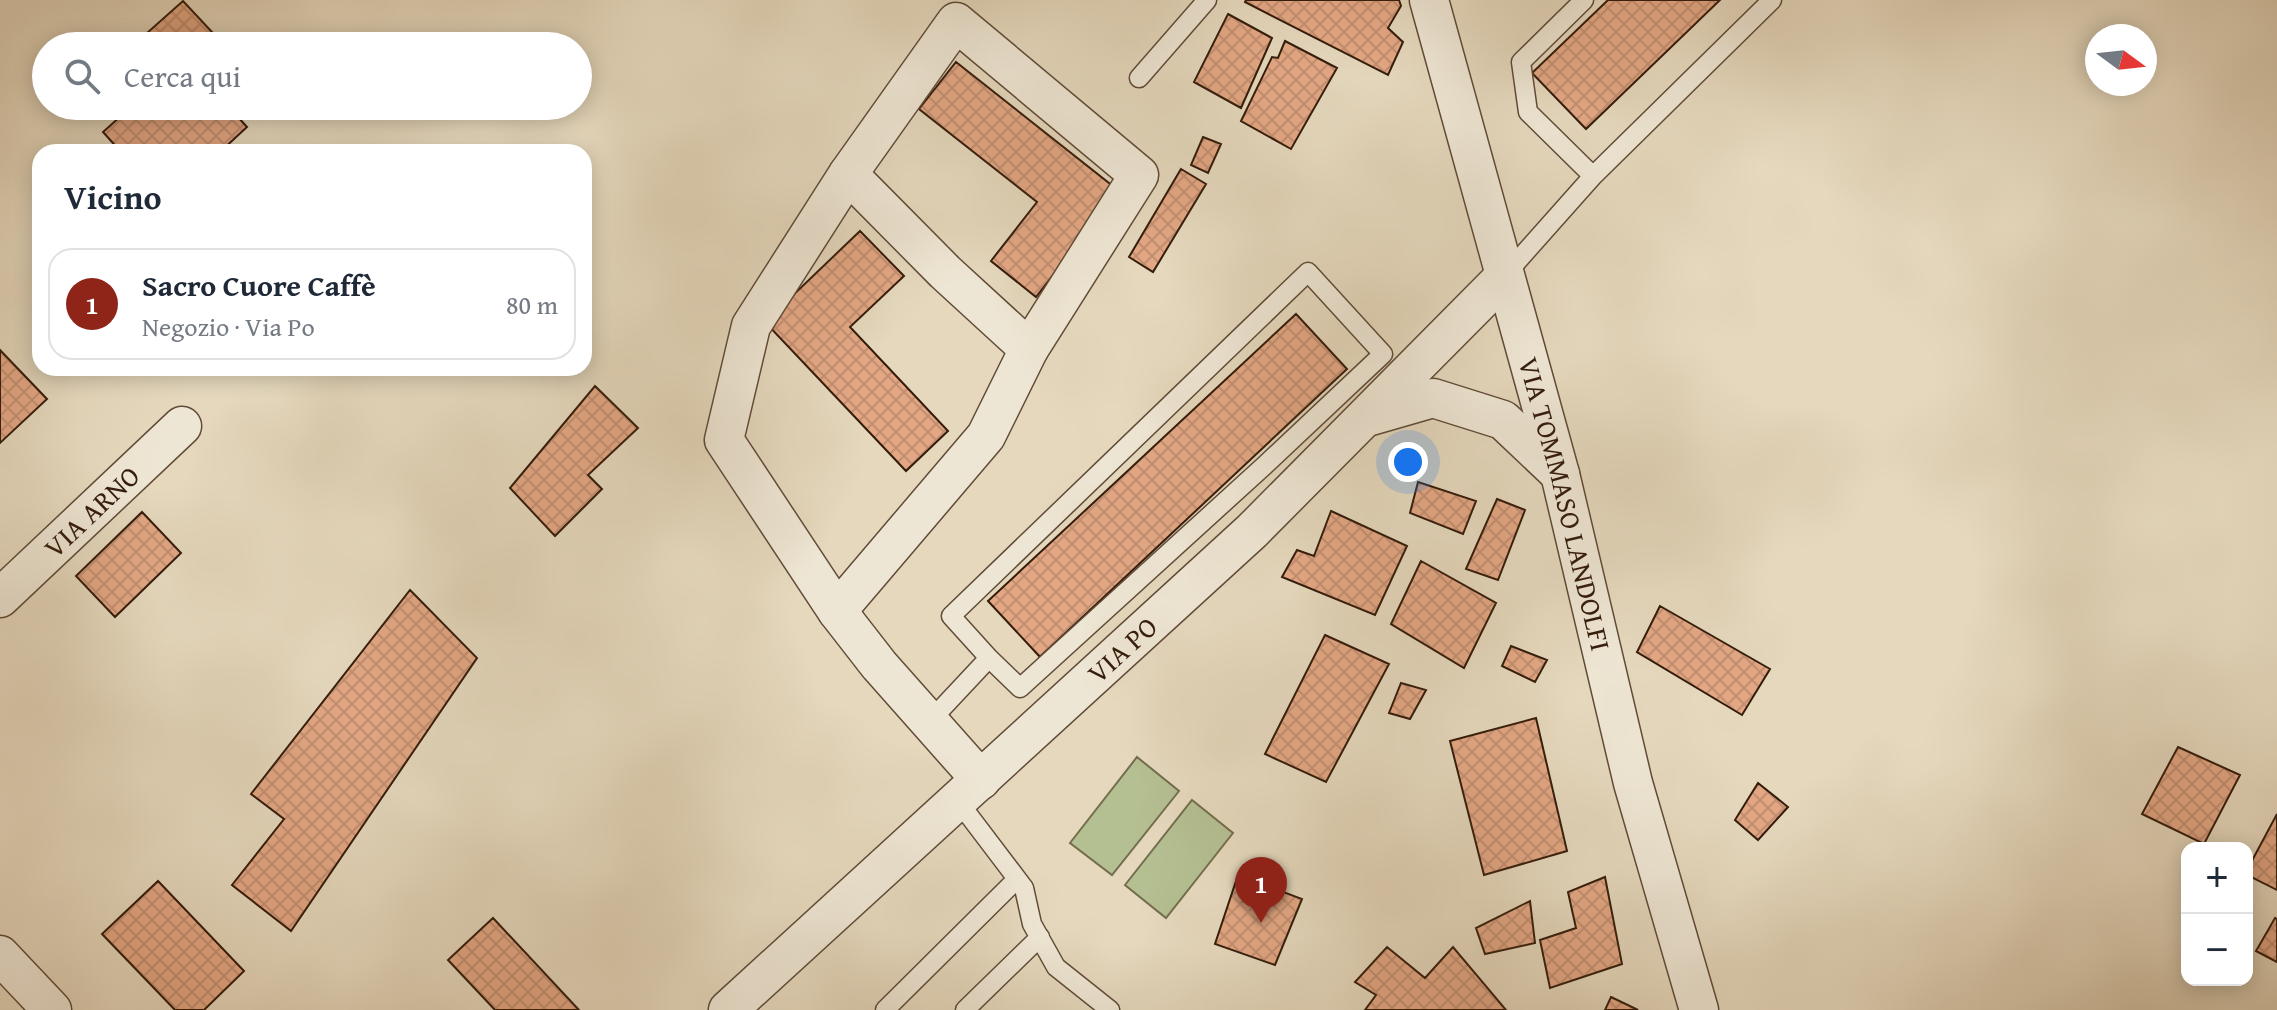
<!DOCTYPE html>
<html lang="it">
<meta charset="utf-8">
<style>
body{margin:0;font-family:"Gentium Book Plus",serif;background:#f2f2f3;color:#1f2937}
.controls{position:absolute;right:24px;bottom:24px;display:grid;overflow:hidden;border-radius:16px;box-shadow:0 4px 20px #0003}
.controls button{width:72px;height:72px;display:grid;place-items:center;padding:0;border:0;border-bottom:2px solid #e0e1e3;background:#fff;color:#1f2937;font:40px sans-serif}
.compass{position:absolute;left:2085px;top:24px;width:72px;height:72px;border-radius:50%;background:#fff;box-shadow:0 4px 20px #0003;rotate:105deg}
.you{position:absolute;left:1408px;top:462px;width:28px;height:28px;margin:-20px;border:6px solid #fff;border-radius:50%;background:#1a73e8;box-shadow:0 0 0 12px #1a73e833}
.badge{display:grid;place-items:center;width:52px;height:52px;border-radius:50%;background:#8f2418;color:#fff;font-size:26px;font-weight:700}
.pin{position:absolute;translate:-50% -66px;filter:drop-shadow(0 2px 4px #0008)}
.pin::after{content:'';position:absolute;top:42px;width:28px;height:24px;background:inherit;clip-path:polygon(0 0,100% 0,50% 100%)}
.list{margin:0;padding:0;list-style:none}
h2{display:flex;justify-content:space-between;align-items:center;height:104px;margin:0;padding:0 32px;font-size:34px}
h2 small{font-size:26px;font-weight:400;color:#747a83}
.list li{display:grid;grid-template-columns:52px 1fr auto;gap:24px;align-items:center;box-sizing:border-box;height:112px;margin:0 16px 16px;padding:0 16px;border:2px solid #e0e1e3;border-radius:24px}
.list b{display:block;font-size:30px;white-space:nowrap}
.list p{margin:0;font-size:26px;white-space:nowrap;color:#747a83}
.list em{font-size:26px;font-style:normal;color:#747a83}
.icon{flex:none;width:44px;height:44px;fill:none;stroke:currentColor;stroke-width:2;stroke-linecap:round;stroke-linejoin:round}
.map{position:relative;flex:none;width:2277px;height:1010px;overflow:hidden}
.search{position:absolute;background:#fff;box-shadow:0 4px 20px #0003;left:32px;top:32px;width:560px;height:88px;display:flex;align-items:center;gap:20px;box-sizing:border-box;padding:0 28px;border-radius:44px;color:#747a83;font-size:30px}
.panel{position:absolute;background:#fff;box-shadow:0 4px 20px #0003;left:32px;top:144px;width:560px;height:232px;border-radius:24px}
.map>svg:first-child{display:block}
.pitch{fill:#b4bf92;stroke:#746e4e;stroke-width:2}
.building{fill:url(#building-cross-hatch);stroke:#341c0b;stroke-width:2}
.lines{fill:none;stroke-linecap:round;stroke-linejoin:round}
.lane-casing{stroke:#604b38;stroke-width:21}
.street-casing{stroke:#604b38;stroke-width:41}
.lane{stroke:#eee6d4;stroke-width:18}
.street{stroke:#eee6d4;stroke-width:38}
.labels{text-anchor:middle;stroke-width:6;stroke-linejoin:round;paint-order:stroke}
.street-label{font-size:28px;fill:#341c0b;stroke:#eee6d4}
</style>
<div class="map">
<svg width="2277" height="1010" viewBox="0 0 2277 1010">
<defs>
<pattern id="building-cross-hatch" width="8" height="8" patternUnits="userSpaceOnUse" patternTransform="scale(2)"><rect width="8" height="8" fill="#e3a784"/><path d="M0 0l8 8M0 8l8-8" fill="none" stroke="#c38f71"/></pattern>
</defs>
<rect width="100%" height="100%" fill="#e5d8bd"/>
<filter id="stains"><feTurbulence type="fractalNoise" baseFrequency=".0025" numOctaves="4"/><feColorMatrix values="0 0 0 0 .2 0 0 0 0 .09 0 0 0 0 .02 0 0 0 .5 -.17"/></filter>
<radialGradient id="worn" r=".72"><stop offset=".6" stop-color="#630" stop-opacity="0"/><stop offset="1" stop-color="#630" stop-opacity=".3"/></radialGradient>
<path class="pitch" d="M1137,757l42,34 -67,84 -42,-32z
M1192,800l41,33 -67,85 -41,-33z"/>
<path class="building" d="M1246,0h153l2,6 -13,22 15,14 -15,33 -143,-73z
M1608,0h112l-134,129 -54,-56z
M183,1l42,45h-66l-12,-13z
M1228,14l44,24 -31,70 -47,-26z
M1285,41l52,27 -46,81 -50,-28 31,-64 6,1z
M956,62l163,129 -83,106 -45,-36 46,-59 -118,-93z
M132,106h96l19,21 -27,25h-99l-18,-20z
M1203,137l18,7 -13,29 -17,-8z
M1181,169l25,15 -53,88 -24,-15z
M860,231l44,45 -54,51 98,104 -42,40 -141,-149z
M1296,314l51,55 -307,288 -52,-56z
M0,350l47,49 -47,44z
M595,386l43,42 -50,47 14,14 -47,47 -45,-48z
M1418,482l58,19 -13,33 -53,-21z
M1497,499l28,11 -27,70 -32,-11z
M1331,511l76,35 -32,69 -93,-38 15,-27 17,6z
M142,512l39,41 -66,64 -39,-41z
M1421,561l75,42 -32,65 -73,-44z
M410,590l67,68 -186,273 -59,-46 52,-66 -33,-25z
M1660,606l110,63 -28,46 -105,-63z
M1325,635l64,29 -63,118 -61,-28z
M1511,646l36,14 -12,22 -33,-16z
M1401,683l25,7 -16,29 -21,-6z
M1536,718l31,133 -83,24 -34,-134z
M2178,747l62,28 -36,69 -62,-30z
M1758,783l30,24 -30,33 -23,-20z
M2277,814v76l-30,-15v-5z
M1238,875l64,24 -27,66 -60,-21z
M1605,877l17,87 -72,24 -10,-48 36,-12 -8,-36z
M158,881l86,90 -40,39h-29l-73,-76z
M1530,901l5,42 -50,11 -9,-26z
M493,918l86,92h-84l-47,-50z
M2275,918l2,1v43l-21,-11z
M1387,947l38,31 28,-31 53,63h-141l11,-15 -21,-13z
M1611,997l27,13h-33z"/>
<g class="lines">
<g class="lane-casing">
<path id="lane" d="M1584,0l-63,62 7,50 65,64
M1139,78l68,-78
M1505,275l88,-99 179,-176
M930,721l59,-63 31,30 244,-222 119,-112 -75,-82 -357,344 38,42
M958,801l66,87 8,36 24,43 54,43
M885,1010l132,-131
M965,1010l75,-73"/>
</g>
<g class="street-casing">
<g id="street">
<path id="s1" d="M1429,0l131,474 73,309 66,227"/>
<path d="M848,174l97,98 84,77 -43,87 -149,175 -113,-171 27,-114z"/>
<path d="M848,174l108,-152 183,153 -110,174"/>
<path d="M1367,417l66,-19 70,22 57,54"/>
<path id="s2" d="M0,598l182,-172"/>
<path d="M837,611l42,54 102,115"/>
<path d="M0,955l52,55"/>
<path id="s3" d="M728,1010l524,-479 252,-254"/>
</g>
</g>
<use href="#lane" class="lane"/>
<use href="#street" class="street"/>
</g>
<g class="labels">
<g class="street-label">
<text dy="10" stroke="none"><textPath href="#s1" startOffset="522">VIA TOMMASO LANDOLFI</textPath></text>
<text dy="10" stroke="none"><textPath href="#s2" startOffset="126">VIA ARNO</textPath></text>
<text dy="10" stroke="none"><textPath href="#s3" startOffset="534">VIA PO</textPath></text>
</g>
</g>
<rect width="100%" height="100%" filter="url(#stains)"/>
<rect width="100%" height="100%" fill="url(#worn)"/>
</svg>
<div class="controls">
<button>+</button>
<button>−</button>
</div>
<svg class="compass" viewBox="-18 -18 36 36"><path d="M0-13l5 13h-10z" fill="#e53935"/><path d="M0 13l5-13h-10z" fill="#747a83"/></svg>
<div class="you"></div>
<div class="pin badge" style="left:1261px;top:923px">1</div>
<div class="search"><svg class="icon" aria-label="search" viewBox="0 0 24 24"><circle cx="10" cy="10" r="6"/><path d="M15 15l6 6"/></svg>Cerca qui</div>
<section class="panel">
<h2>Vicino<small></small></h2>
<ul class="list">
<li><span class="badge">1</span><div><b>Sacro Cuore Caffè</b><p>Negozio · Via Po</p></div><em>80 m</em></li>
</ul>
</section>
</div>
